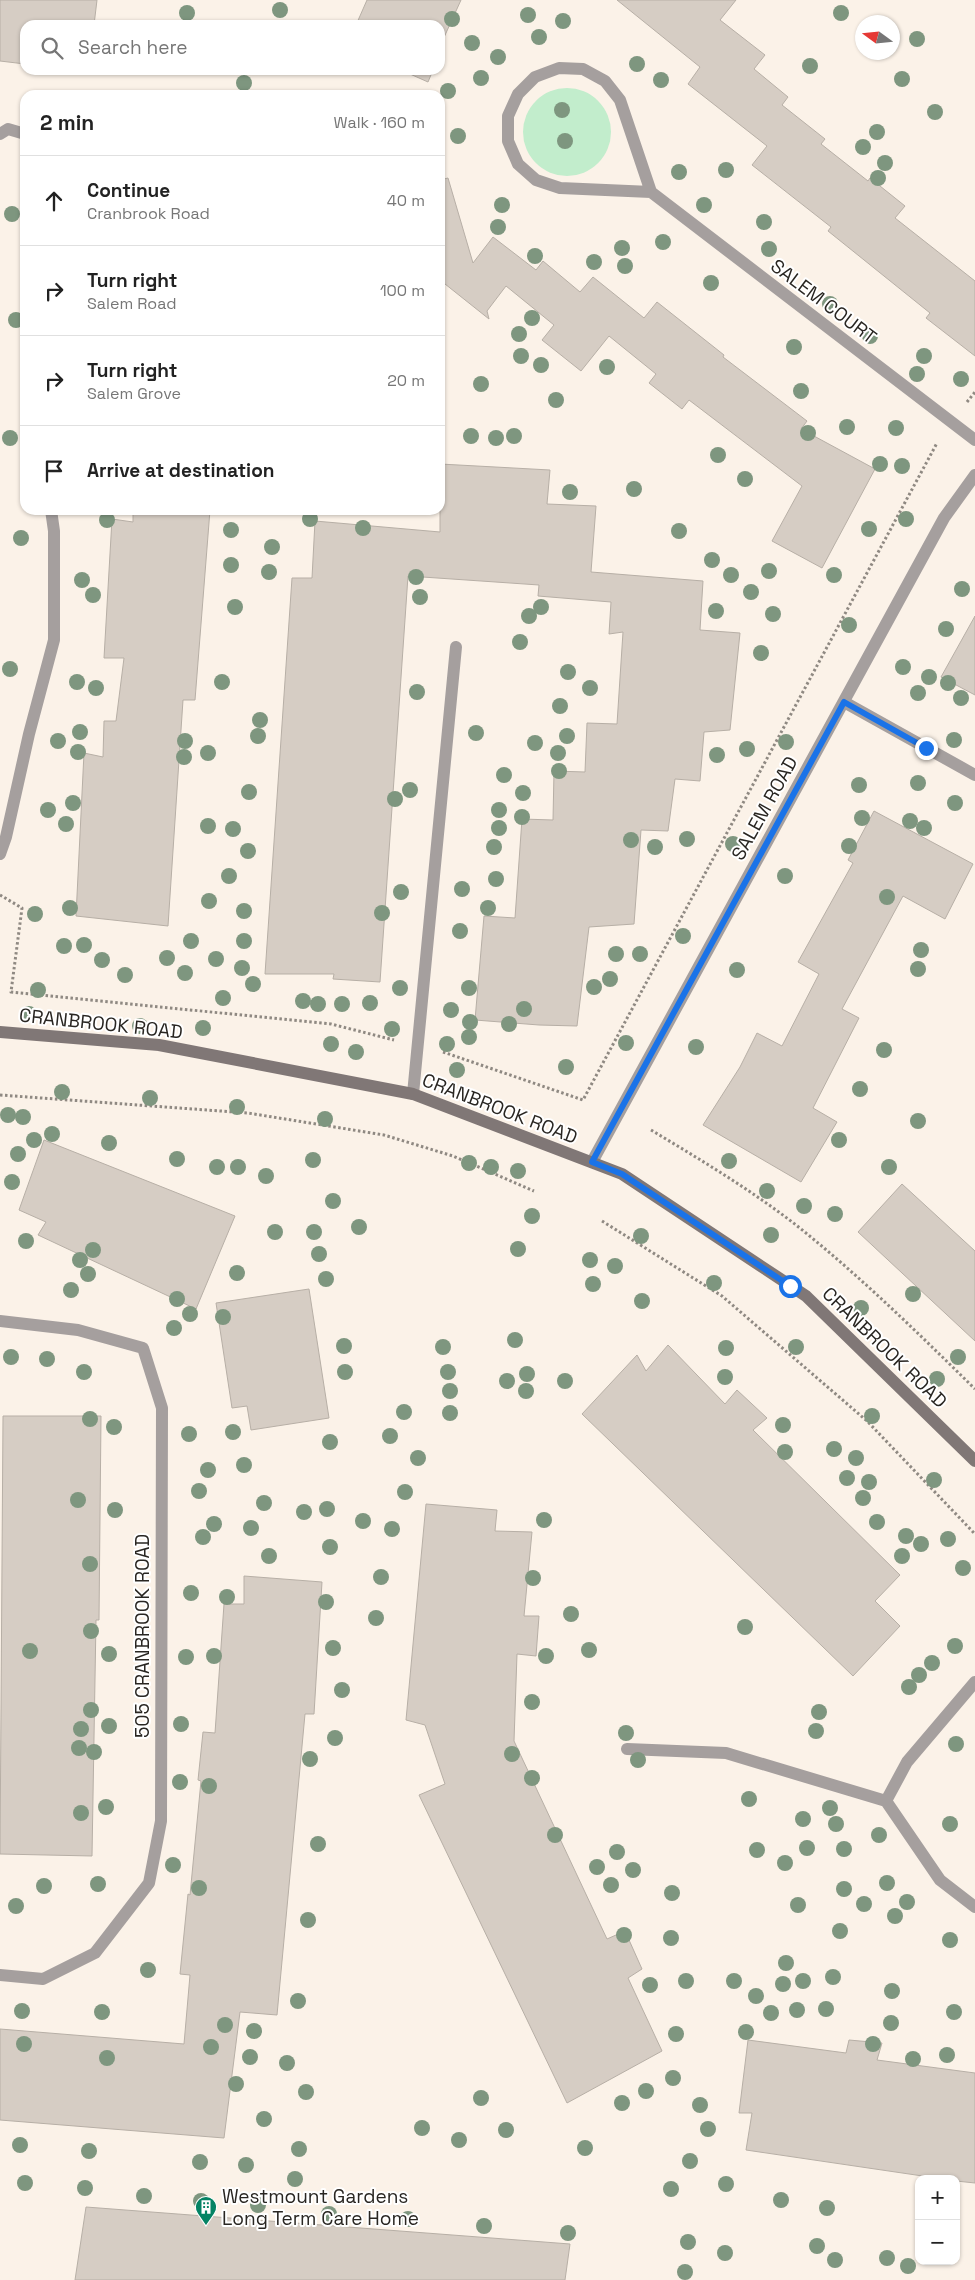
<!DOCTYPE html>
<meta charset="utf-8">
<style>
body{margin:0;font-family:"Space Grotesk",sans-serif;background:#f2f2f2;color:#222}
.controls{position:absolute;right:15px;bottom:15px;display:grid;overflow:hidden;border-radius:10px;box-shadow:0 1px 4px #0004}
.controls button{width:45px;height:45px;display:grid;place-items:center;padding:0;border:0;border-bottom:1px solid #e0e0e0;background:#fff;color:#222;font:25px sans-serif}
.compass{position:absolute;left:855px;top:15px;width:45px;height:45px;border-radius:50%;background:#fff;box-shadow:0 1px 4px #0004;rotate:285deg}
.stop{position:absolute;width:15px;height:15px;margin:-11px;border:4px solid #1a73e8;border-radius:50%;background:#fff}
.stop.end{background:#1a73e8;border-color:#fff;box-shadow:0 1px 5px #0008}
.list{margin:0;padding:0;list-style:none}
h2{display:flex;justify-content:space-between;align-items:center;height:65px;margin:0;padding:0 20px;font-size:21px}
h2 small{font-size:16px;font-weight:400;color:#767676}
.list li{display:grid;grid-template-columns:32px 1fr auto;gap:15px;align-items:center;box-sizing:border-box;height:90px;padding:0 20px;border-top:1px solid #e0e0e0}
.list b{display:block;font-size:19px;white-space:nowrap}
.list p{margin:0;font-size:16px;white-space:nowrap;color:#767676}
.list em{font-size:16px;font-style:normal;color:#767676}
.icon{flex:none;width:28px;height:28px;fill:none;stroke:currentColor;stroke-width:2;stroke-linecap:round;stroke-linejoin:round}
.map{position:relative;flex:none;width:975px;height:2280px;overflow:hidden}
.search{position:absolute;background:#fff;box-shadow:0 1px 4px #0004;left:20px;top:20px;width:425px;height:55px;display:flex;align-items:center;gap:12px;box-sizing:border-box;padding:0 18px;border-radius:15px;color:#767676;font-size:19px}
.panel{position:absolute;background:#fff;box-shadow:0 1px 4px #0004;left:20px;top:90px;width:425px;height:425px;border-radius:15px}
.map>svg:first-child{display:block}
.green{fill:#c2edcc}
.building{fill:#d6cdc4;stroke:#b7afa6}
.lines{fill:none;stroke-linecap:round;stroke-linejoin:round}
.path{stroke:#8f8982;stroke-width:3;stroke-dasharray:2.5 2.5;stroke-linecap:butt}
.lane{stroke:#a59f9e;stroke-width:12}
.street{stroke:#a59f9e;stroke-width:12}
.secondary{stroke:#807776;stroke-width:12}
.tree{fill:#7e967f}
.route{stroke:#1a73e8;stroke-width:6}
.labels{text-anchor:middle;stroke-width:4;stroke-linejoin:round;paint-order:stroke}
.street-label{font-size:19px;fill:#292622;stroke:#fff}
.poi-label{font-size:19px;fill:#292622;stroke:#fff;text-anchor:start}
</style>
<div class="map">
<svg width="975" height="2280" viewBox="0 0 975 2280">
<rect width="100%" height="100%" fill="#fbf2e8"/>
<path class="green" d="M523 132a44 44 0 1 1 88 0a44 44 0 1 1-88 0Z"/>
<path class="building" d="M0,0h97l-3,25h-69v39l-25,-3z
M367,0h94l-20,44 3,2 -4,8v-29h-84z
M617,0h119l-16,20 45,35 -11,14 34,28 -6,8 43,34 -4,5 47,37 2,-3 35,28 -10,12 80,63v75l-49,-38 4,-5 -102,-82 3,-4 -79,-62 15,-19 -79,-62 12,-17z
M401,70h32l-5,12z
M448,178l25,85 20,-26 43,33 7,-9 37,31 13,-15 51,41 13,-16 67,53 -1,2 84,64 -6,8 74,40 -53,99 -50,-27 30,-55 -113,-86 -7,9 -33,-26 7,-9 -47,-38 -28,35 -39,-31 12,-15 -48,-39 -19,25 2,8 -49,-39v-100z
M440,464l110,6 -3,34 49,2 -5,66 112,9 -3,49 40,3 -10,97 -26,2 -4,49 -25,-2 -7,52 -27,-1 -7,94 -45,3 -12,99 -38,-1 -64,-5 9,-104 31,2 7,-99 31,1 1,-49 31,1 2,-49 30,1 6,-92 -14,2 2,-32 -73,-6 1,-11 -131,-9 -28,406 -47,-3 1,-5h-69l27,-396h20l3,-57 125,11z
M133,510h77l-15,190h-12l-15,226 -92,-10 8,-163 19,4 1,-36h12l8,-63h-20l8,-139 21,3z
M975,616v79l-34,-18z
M874,811l99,53 -28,55 -42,-23 -61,113 17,9 -46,90 24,14 -36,60 -98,-57 37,-58 17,-34 25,13 37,-72 -21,-12 55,-99 -5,-3z
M44,1140l191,76 -39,93 -158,-74 8,-13 -27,-12z
M902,1184l73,67v90l-117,-109z
M309,1289l20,129 -78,12 -4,-24 -15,2 -16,-105z
M668,1345l57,59 12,-14 30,28 -14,12 147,145 -25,26 25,25 -47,50 -271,-262 55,-59 9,16z
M3,1416h98l-2,204h-3l-4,236 -92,-2z
M426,1504l71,6 -2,21 37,1 -8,84h15l-3,40 -19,-2 -3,87 93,198 18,-8 17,38 -14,9 34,73 -95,52 -148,-308 26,-11 -20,-59 -19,-5z
M244,1576l78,6 -8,132h-9l-28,301 -37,-3 -16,126 -224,-18v-91l184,15 6,-69 -10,-1 8,-80 2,1 11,-114 -3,-1 5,-48 12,1 9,-129h20z
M748,2040l98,13 3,-13 33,3 -5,17 98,13v110l-19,-2v-2h-13l-197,-29 6,-37h-13z
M86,2207l484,37 -5,36h-490z"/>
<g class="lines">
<path class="path" d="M967,402l8,-10
M0,895l22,13 -11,84 320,32 63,16
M443,1052l140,48 354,-657
M0,1095l248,18 136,22 69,21 81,35
M651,1130c50,30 100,60 145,95 64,51 121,107 179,164
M602,1221l120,75 145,125 108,113"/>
<path class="lane" d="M0,134l8,-5 17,5
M0,854l6,-17 23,-103 25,-94v-109l-3,-21
M413,1094l43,-447
M0,1321l78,9 65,18 19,60 -1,413 -12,62 -54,70 -52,26 -43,-4
M627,1749l99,4 160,48 54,79 35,27
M886,1801l21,-39 68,-80"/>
<path class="street" d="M651,192l-91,-4 -24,-8 -18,-16 -10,-23v-25l10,-22 17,-17 24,-9 24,1 22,12 15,19 31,92 324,248
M844,702l131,73
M592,1162l352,-644 31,-43"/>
<path class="secondary" d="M0,1032l159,13 254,49 209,80 184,122 169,165"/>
</g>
<g class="tree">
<circle cx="280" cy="10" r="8"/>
<circle cx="187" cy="13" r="8"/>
<circle cx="841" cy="13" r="8"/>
<circle cx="528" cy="15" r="8"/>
<circle cx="452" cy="19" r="8"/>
<circle cx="563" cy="21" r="8"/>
<circle cx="539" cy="37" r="8"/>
<circle cx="917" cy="39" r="8"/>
<circle cx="472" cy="43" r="8"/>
<circle cx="498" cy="57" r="8"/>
<circle cx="637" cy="64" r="8"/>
<circle cx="810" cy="66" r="8"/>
<circle cx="481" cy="78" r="8"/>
<circle cx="902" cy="79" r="8"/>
<circle cx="661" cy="80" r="8"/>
<circle cx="244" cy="83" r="8"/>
<circle cx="448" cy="91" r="8"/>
<circle cx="562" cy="110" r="8"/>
<circle cx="935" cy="112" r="8"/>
<circle cx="877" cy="132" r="8"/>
<circle cx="458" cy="136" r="8"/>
<circle cx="565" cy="141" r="8"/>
<circle cx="863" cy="147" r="8"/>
<circle cx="885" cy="163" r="8"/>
<circle cx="726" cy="170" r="8"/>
<circle cx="679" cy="172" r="8"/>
<circle cx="878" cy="178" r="8"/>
<circle cx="502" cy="205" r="8"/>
<circle cx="704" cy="205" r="8"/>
<circle cx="12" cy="214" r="8"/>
<circle cx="764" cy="222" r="8"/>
<circle cx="498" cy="227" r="8"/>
<circle cx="663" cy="242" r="8"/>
<circle cx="622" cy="248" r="8"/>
<circle cx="769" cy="249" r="8"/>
<circle cx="535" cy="256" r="8"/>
<circle cx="594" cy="262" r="8"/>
<circle cx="625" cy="266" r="8"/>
<circle cx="711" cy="283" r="8"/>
<circle cx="830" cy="304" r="8"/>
<circle cx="532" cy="318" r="8"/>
<circle cx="16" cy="320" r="8"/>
<circle cx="519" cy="334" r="8"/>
<circle cx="870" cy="336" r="8"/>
<circle cx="794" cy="347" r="8"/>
<circle cx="521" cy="356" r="8"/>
<circle cx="924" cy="356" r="8"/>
<circle cx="541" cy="365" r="8"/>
<circle cx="607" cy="367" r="8"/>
<circle cx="917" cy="374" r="8"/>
<circle cx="961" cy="379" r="8"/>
<circle cx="481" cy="384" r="8"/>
<circle cx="801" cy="391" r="8"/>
<circle cx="556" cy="400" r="8"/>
<circle cx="847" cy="427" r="8"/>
<circle cx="896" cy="428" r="8"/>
<circle cx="808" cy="433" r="8"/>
<circle cx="471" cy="436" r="8"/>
<circle cx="514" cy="436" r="8"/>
<circle cx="10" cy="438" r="8"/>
<circle cx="496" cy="438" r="8"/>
<circle cx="718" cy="455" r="8"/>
<circle cx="880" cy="464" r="8"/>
<circle cx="902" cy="466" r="8"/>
<circle cx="745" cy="479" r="8"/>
<circle cx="634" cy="489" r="8"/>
<circle cx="570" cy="492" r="8"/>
<circle cx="310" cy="519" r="8"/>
<circle cx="906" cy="519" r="8"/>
<circle cx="107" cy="520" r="8"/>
<circle cx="363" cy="528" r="8"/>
<circle cx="869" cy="529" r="8"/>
<circle cx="231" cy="530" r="8"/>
<circle cx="679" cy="531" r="8"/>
<circle cx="21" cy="538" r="8"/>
<circle cx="272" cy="547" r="8"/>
<circle cx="712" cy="560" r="8"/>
<circle cx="231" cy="565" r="8"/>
<circle cx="769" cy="571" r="8"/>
<circle cx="269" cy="572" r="8"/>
<circle cx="731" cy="575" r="8"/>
<circle cx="834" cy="575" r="8"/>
<circle cx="416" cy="577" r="8"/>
<circle cx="82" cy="580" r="8"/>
<circle cx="962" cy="589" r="8"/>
<circle cx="751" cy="592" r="8"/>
<circle cx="93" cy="595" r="8"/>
<circle cx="420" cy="597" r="8"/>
<circle cx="235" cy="607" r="8"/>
<circle cx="541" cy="607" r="8"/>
<circle cx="716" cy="611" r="8"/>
<circle cx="773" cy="614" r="8"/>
<circle cx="529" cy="616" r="8"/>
<circle cx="849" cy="625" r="8"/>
<circle cx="946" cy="629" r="8"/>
<circle cx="520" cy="642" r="8"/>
<circle cx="761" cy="653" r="8"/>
<circle cx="903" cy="667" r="8"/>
<circle cx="10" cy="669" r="8"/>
<circle cx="568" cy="672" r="8"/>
<circle cx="929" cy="677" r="8"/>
<circle cx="77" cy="682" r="8"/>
<circle cx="222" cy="682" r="8"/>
<circle cx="948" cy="683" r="8"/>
<circle cx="96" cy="688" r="8"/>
<circle cx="590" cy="688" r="8"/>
<circle cx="417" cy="692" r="8"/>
<circle cx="918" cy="693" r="8"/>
<circle cx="961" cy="698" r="8"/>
<circle cx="560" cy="706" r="8"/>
<circle cx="260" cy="720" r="8"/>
<circle cx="80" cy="732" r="8"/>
<circle cx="476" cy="733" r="8"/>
<circle cx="258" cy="736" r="8"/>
<circle cx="567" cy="736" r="8"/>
<circle cx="954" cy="740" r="8"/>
<circle cx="58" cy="741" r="8"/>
<circle cx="185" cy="741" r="8"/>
<circle cx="786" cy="742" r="8"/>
<circle cx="535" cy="743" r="8"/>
<circle cx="747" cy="749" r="8"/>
<circle cx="78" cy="752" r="8"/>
<circle cx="208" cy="753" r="8"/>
<circle cx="558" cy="753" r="8"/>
<circle cx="717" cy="755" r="8"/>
<circle cx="184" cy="757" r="8"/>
<circle cx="559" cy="771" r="8"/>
<circle cx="504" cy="775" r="8"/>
<circle cx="918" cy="783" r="8"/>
<circle cx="859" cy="785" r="8"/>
<circle cx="410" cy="790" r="8"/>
<circle cx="249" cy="792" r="8"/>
<circle cx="523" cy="793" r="8"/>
<circle cx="395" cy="799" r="8"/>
<circle cx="73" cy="803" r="8"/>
<circle cx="955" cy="803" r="8"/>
<circle cx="48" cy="810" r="8"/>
<circle cx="499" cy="810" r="8"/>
<circle cx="522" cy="817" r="8"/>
<circle cx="862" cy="818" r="8"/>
<circle cx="910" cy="821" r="8"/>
<circle cx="66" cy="824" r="8"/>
<circle cx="208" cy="826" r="8"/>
<circle cx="499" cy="828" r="8"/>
<circle cx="924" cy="828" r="8"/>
<circle cx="233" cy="829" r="8"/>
<circle cx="687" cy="839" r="8"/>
<circle cx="631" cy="840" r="8"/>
<circle cx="733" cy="844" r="8"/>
<circle cx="849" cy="846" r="8"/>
<circle cx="494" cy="847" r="8"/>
<circle cx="655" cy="847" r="8"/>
<circle cx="248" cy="851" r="8"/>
<circle cx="229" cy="876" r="8"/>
<circle cx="785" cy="876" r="8"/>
<circle cx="496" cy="879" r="8"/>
<circle cx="462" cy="889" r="8"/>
<circle cx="401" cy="892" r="8"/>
<circle cx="887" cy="897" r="8"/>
<circle cx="209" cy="901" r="8"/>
<circle cx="70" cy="908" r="8"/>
<circle cx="488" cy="908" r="8"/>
<circle cx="244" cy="911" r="8"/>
<circle cx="382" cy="913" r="8"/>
<circle cx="35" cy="914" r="8"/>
<circle cx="460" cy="931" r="8"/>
<circle cx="683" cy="936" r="8"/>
<circle cx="191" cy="941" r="8"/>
<circle cx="244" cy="941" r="8"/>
<circle cx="84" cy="945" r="8"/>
<circle cx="64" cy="946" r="8"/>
<circle cx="921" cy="950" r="8"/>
<circle cx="616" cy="954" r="8"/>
<circle cx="640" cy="954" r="8"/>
<circle cx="167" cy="958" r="8"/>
<circle cx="216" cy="959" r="8"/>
<circle cx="102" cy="960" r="8"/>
<circle cx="242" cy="968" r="8"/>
<circle cx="918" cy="969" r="8"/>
<circle cx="737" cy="970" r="8"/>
<circle cx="185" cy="973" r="8"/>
<circle cx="125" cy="975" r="8"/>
<circle cx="610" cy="979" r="8"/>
<circle cx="253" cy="984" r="8"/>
<circle cx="594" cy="987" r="8"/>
<circle cx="400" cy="988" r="8"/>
<circle cx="469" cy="988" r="8"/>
<circle cx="38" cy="990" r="8"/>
<circle cx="223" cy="998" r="8"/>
<circle cx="303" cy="1001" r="8"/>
<circle cx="370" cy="1003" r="8"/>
<circle cx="318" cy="1004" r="8"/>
<circle cx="342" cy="1004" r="8"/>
<circle cx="524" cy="1009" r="8"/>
<circle cx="451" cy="1010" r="8"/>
<circle cx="29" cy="1014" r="8"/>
<circle cx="470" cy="1022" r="8"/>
<circle cx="509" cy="1024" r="8"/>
<circle cx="140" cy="1026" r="8"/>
<circle cx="203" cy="1028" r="8"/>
<circle cx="392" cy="1029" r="8"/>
<circle cx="469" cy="1037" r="8"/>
<circle cx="626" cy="1043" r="8"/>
<circle cx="331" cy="1044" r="8"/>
<circle cx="447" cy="1044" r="8"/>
<circle cx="696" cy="1047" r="8"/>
<circle cx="884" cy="1050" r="8"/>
<circle cx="356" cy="1052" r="8"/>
<circle cx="566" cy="1067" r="8"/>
<circle cx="457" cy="1070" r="8"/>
<circle cx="860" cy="1089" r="8"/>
<circle cx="62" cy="1092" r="8"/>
<circle cx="150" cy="1098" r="8"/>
<circle cx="237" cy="1107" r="8"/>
<circle cx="8" cy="1115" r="8"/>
<circle cx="23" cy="1117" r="8"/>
<circle cx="325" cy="1119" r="8"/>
<circle cx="918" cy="1121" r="8"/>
<circle cx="52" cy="1134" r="8"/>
<circle cx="34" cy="1140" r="8"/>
<circle cx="839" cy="1140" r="8"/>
<circle cx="109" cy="1143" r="8"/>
<circle cx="18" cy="1154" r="8"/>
<circle cx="177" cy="1159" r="8"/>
<circle cx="313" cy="1160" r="8"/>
<circle cx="729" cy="1161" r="8"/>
<circle cx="469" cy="1163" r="8"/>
<circle cx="217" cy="1167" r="8"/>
<circle cx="238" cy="1167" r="8"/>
<circle cx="491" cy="1167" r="8"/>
<circle cx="889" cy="1167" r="8"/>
<circle cx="518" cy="1171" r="8"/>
<circle cx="266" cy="1176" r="8"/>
<circle cx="12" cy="1182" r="8"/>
<circle cx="767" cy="1191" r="8"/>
<circle cx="333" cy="1201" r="8"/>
<circle cx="804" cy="1206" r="8"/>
<circle cx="835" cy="1214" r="8"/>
<circle cx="532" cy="1216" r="8"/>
<circle cx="359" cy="1227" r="8"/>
<circle cx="275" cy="1232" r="8"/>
<circle cx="314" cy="1232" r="8"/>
<circle cx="771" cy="1235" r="8"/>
<circle cx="641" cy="1236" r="8"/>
<circle cx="26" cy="1241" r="8"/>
<circle cx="518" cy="1249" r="8"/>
<circle cx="93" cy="1250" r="8"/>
<circle cx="319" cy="1254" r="8"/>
<circle cx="80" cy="1260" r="8"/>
<circle cx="590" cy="1260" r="8"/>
<circle cx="615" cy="1266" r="8"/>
<circle cx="237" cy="1273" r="8"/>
<circle cx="88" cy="1274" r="8"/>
<circle cx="326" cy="1279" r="8"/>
<circle cx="714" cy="1283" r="8"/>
<circle cx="593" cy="1284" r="8"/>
<circle cx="71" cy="1290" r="8"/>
<circle cx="913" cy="1294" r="8"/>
<circle cx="177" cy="1299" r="8"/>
<circle cx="642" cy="1301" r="8"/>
<circle cx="861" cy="1308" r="8"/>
<circle cx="190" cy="1314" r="8"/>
<circle cx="223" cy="1317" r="8"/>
<circle cx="174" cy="1328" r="8"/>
<circle cx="515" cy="1340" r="8"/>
<circle cx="344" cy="1346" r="8"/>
<circle cx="443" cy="1347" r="8"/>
<circle cx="796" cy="1347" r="8"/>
<circle cx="726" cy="1348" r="8"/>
<circle cx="11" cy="1357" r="8"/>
<circle cx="958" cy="1357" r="8"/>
<circle cx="47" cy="1359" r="8"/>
<circle cx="84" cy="1372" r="8"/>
<circle cx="345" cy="1372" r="8"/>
<circle cx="448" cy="1372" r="8"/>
<circle cx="527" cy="1374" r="8"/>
<circle cx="725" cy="1377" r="8"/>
<circle cx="937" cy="1379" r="8"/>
<circle cx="507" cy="1381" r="8"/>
<circle cx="565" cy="1381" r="8"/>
<circle cx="450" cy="1391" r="8"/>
<circle cx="526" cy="1391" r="8"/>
<circle cx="404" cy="1412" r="8"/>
<circle cx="450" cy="1413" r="8"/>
<circle cx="872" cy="1416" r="8"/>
<circle cx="90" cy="1419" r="8"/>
<circle cx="783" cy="1425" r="8"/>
<circle cx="114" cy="1427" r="8"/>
<circle cx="233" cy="1432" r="8"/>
<circle cx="189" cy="1434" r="8"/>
<circle cx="390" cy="1436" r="8"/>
<circle cx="330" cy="1442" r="8"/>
<circle cx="834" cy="1449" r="8"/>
<circle cx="785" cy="1452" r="8"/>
<circle cx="418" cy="1458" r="8"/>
<circle cx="856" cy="1458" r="8"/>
<circle cx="244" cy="1465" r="8"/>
<circle cx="208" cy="1470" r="8"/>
<circle cx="847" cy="1478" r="8"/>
<circle cx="934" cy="1480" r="8"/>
<circle cx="869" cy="1482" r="8"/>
<circle cx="199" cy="1491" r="8"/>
<circle cx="405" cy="1492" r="8"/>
<circle cx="863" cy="1498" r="8"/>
<circle cx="78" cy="1500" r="8"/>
<circle cx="264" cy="1503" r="8"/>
<circle cx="327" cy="1509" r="8"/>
<circle cx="115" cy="1510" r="8"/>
<circle cx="304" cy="1512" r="8"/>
<circle cx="544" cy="1520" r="8"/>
<circle cx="363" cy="1521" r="8"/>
<circle cx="877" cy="1522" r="8"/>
<circle cx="214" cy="1524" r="8"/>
<circle cx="251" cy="1528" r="8"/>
<circle cx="392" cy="1529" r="8"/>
<circle cx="906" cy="1536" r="8"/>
<circle cx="203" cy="1537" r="8"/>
<circle cx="948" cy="1539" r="8"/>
<circle cx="921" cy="1544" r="8"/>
<circle cx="330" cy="1547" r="8"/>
<circle cx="269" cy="1556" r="8"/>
<circle cx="902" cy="1556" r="8"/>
<circle cx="90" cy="1564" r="8"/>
<circle cx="963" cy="1568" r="8"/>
<circle cx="381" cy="1577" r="8"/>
<circle cx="533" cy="1578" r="8"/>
<circle cx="191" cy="1593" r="8"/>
<circle cx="227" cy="1597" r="8"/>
<circle cx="326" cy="1602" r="8"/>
<circle cx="571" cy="1614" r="8"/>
<circle cx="376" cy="1618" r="8"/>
<circle cx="745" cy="1627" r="8"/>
<circle cx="91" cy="1631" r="8"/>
<circle cx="955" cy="1646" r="8"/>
<circle cx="333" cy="1648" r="8"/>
<circle cx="589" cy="1650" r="8"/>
<circle cx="30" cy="1651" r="8"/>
<circle cx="109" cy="1654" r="8"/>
<circle cx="214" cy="1656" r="8"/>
<circle cx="546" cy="1656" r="8"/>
<circle cx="186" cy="1657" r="8"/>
<circle cx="932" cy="1663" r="8"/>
<circle cx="919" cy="1675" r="8"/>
<circle cx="909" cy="1687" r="8"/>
<circle cx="342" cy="1690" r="8"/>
<circle cx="532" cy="1702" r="8"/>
<circle cx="91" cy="1710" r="8"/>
<circle cx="819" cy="1712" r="8"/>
<circle cx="181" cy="1724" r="8"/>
<circle cx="109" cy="1726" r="8"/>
<circle cx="81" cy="1729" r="8"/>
<circle cx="816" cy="1731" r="8"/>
<circle cx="626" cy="1733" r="8"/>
<circle cx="335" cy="1738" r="8"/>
<circle cx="956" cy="1744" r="8"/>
<circle cx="79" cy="1748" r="8"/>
<circle cx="94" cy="1752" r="8"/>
<circle cx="512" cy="1754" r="8"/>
<circle cx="310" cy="1759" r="8"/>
<circle cx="638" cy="1760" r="8"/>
<circle cx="532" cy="1778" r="8"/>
<circle cx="180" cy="1782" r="8"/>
<circle cx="209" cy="1786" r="8"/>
<circle cx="749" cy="1799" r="8"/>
<circle cx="106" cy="1807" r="8"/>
<circle cx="830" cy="1808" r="8"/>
<circle cx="81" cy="1813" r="8"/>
<circle cx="803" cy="1819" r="8"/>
<circle cx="836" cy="1824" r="8"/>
<circle cx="950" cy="1824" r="8"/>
<circle cx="555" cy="1835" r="8"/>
<circle cx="879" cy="1835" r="8"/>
<circle cx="318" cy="1844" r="8"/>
<circle cx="807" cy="1848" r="8"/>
<circle cx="844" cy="1849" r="8"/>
<circle cx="757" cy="1850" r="8"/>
<circle cx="617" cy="1852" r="8"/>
<circle cx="785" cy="1863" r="8"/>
<circle cx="173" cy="1865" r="8"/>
<circle cx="597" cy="1867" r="8"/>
<circle cx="633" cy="1870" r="8"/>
<circle cx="887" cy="1883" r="8"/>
<circle cx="98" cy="1884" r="8"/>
<circle cx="611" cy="1885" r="8"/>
<circle cx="44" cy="1886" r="8"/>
<circle cx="199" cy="1888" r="8"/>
<circle cx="844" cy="1889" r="8"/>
<circle cx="672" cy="1893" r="8"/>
<circle cx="907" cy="1902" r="8"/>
<circle cx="864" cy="1904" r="8"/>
<circle cx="798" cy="1905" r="8"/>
<circle cx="16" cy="1906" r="8"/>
<circle cx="895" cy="1916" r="8"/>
<circle cx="308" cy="1920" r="8"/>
<circle cx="840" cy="1931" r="8"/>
<circle cx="624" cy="1935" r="8"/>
<circle cx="671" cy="1938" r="8"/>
<circle cx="950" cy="1940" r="8"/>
<circle cx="786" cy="1963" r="8"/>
<circle cx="148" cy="1970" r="8"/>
<circle cx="833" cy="1977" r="8"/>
<circle cx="686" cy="1981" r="8"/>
<circle cx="734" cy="1981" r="8"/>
<circle cx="803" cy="1981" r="8"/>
<circle cx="783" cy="1984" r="8"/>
<circle cx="650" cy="1985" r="8"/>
<circle cx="892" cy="1991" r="8"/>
<circle cx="756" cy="1996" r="8"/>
<circle cx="298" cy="2001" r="8"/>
<circle cx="826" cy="2009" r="8"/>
<circle cx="797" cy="2010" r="8"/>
<circle cx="22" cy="2011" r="8"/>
<circle cx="102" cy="2012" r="8"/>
<circle cx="954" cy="2012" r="8"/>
<circle cx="771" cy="2013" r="8"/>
<circle cx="891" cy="2023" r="8"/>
<circle cx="225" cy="2025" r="8"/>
<circle cx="254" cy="2031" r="8"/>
<circle cx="746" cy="2032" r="8"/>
<circle cx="676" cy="2034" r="8"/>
<circle cx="24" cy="2044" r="8"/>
<circle cx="873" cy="2044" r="8"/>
<circle cx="211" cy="2047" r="8"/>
<circle cx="947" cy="2055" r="8"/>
<circle cx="250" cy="2057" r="8"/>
<circle cx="107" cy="2058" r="8"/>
<circle cx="913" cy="2059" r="8"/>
<circle cx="287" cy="2063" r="8"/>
<circle cx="673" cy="2078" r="8"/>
<circle cx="236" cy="2084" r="8"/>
<circle cx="646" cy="2091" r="8"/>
<circle cx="306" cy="2092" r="8"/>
<circle cx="481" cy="2098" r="8"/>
<circle cx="622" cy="2103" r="8"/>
<circle cx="700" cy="2105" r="8"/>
<circle cx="264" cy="2119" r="8"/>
<circle cx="422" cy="2128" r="8"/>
<circle cx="708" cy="2129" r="8"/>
<circle cx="506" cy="2130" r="8"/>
<circle cx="459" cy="2140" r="8"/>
<circle cx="20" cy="2145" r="8"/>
<circle cx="585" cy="2148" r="8"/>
<circle cx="299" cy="2149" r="8"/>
<circle cx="89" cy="2151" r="8"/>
<circle cx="690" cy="2161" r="8"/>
<circle cx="200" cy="2162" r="8"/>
<circle cx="246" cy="2165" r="8"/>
<circle cx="295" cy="2179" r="8"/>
<circle cx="25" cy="2183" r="8"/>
<circle cx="726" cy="2184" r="8"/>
<circle cx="85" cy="2188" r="8"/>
<circle cx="671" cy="2189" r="8"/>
<circle cx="144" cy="2196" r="8"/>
<circle cx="781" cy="2200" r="8"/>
<circle cx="201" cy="2201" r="8"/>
<circle cx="258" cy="2205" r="8"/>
<circle cx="827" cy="2208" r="8"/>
<circle cx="329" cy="2214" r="8"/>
<circle cx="408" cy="2219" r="8"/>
<circle cx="484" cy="2226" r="8"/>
<circle cx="568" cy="2233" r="8"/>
<circle cx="688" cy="2242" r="8"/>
<circle cx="817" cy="2246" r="8"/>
<circle cx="725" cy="2253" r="8"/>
<circle cx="887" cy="2258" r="8"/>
<circle cx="835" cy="2260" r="8"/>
<circle cx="908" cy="2266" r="8"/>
<circle cx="685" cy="2272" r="8"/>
</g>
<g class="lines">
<path class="route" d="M790,1286l-168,-112 -30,-12 252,-460 82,46"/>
</g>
<defs>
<g id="building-pin" transform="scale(1.125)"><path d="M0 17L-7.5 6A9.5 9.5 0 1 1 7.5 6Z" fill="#048364" stroke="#fff"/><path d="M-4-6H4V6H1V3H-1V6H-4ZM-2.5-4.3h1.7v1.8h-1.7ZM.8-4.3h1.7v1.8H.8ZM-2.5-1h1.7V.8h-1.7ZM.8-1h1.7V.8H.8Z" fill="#fff"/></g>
</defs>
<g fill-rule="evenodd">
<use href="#building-pin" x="206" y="2207"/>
</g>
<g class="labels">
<g class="street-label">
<text transform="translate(824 301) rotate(37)" y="7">SALEM COURT</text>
<text transform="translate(764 808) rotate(-61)" y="7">SALEM ROAD</text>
<text transform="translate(101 1023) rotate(6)" y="7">CRANBROOK ROAD</text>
<text transform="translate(500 1108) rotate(21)" y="7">CRANBROOK ROAD</text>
<text transform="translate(885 1347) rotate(44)" y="7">CRANBROOK ROAD</text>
<text transform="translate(142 1636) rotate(-90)" y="7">505 CRANBROOK ROAD</text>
</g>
<g class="poi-label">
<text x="222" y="2203">Westmount Gardens<tspan x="222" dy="22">Long Term Care Home</tspan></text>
</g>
</g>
</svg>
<div class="controls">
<button>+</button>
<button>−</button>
</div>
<svg class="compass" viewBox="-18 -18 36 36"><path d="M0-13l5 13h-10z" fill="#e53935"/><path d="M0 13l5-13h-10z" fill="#767676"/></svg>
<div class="stop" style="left:790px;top:1286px"></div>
<div class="stop end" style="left:926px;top:748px"></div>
<div class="search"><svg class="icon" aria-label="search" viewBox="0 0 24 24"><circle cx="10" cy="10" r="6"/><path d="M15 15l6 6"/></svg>Search here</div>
<section class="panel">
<h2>2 min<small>Walk · 160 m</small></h2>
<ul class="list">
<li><svg class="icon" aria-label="ahead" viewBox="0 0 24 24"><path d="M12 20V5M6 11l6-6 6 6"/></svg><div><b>Continue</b><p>Cranbrook Road</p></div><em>40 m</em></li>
<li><svg class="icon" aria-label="right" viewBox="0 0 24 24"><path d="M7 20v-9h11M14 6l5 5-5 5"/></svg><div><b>Turn right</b><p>Salem Road</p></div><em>100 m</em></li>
<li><svg class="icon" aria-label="right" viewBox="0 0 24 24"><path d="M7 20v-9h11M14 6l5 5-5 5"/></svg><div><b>Turn right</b><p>Salem Grove</p></div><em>20 m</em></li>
<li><svg class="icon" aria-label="arrive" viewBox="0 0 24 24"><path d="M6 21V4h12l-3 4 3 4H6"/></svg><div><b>Arrive at destination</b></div></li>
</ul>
</section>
</div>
